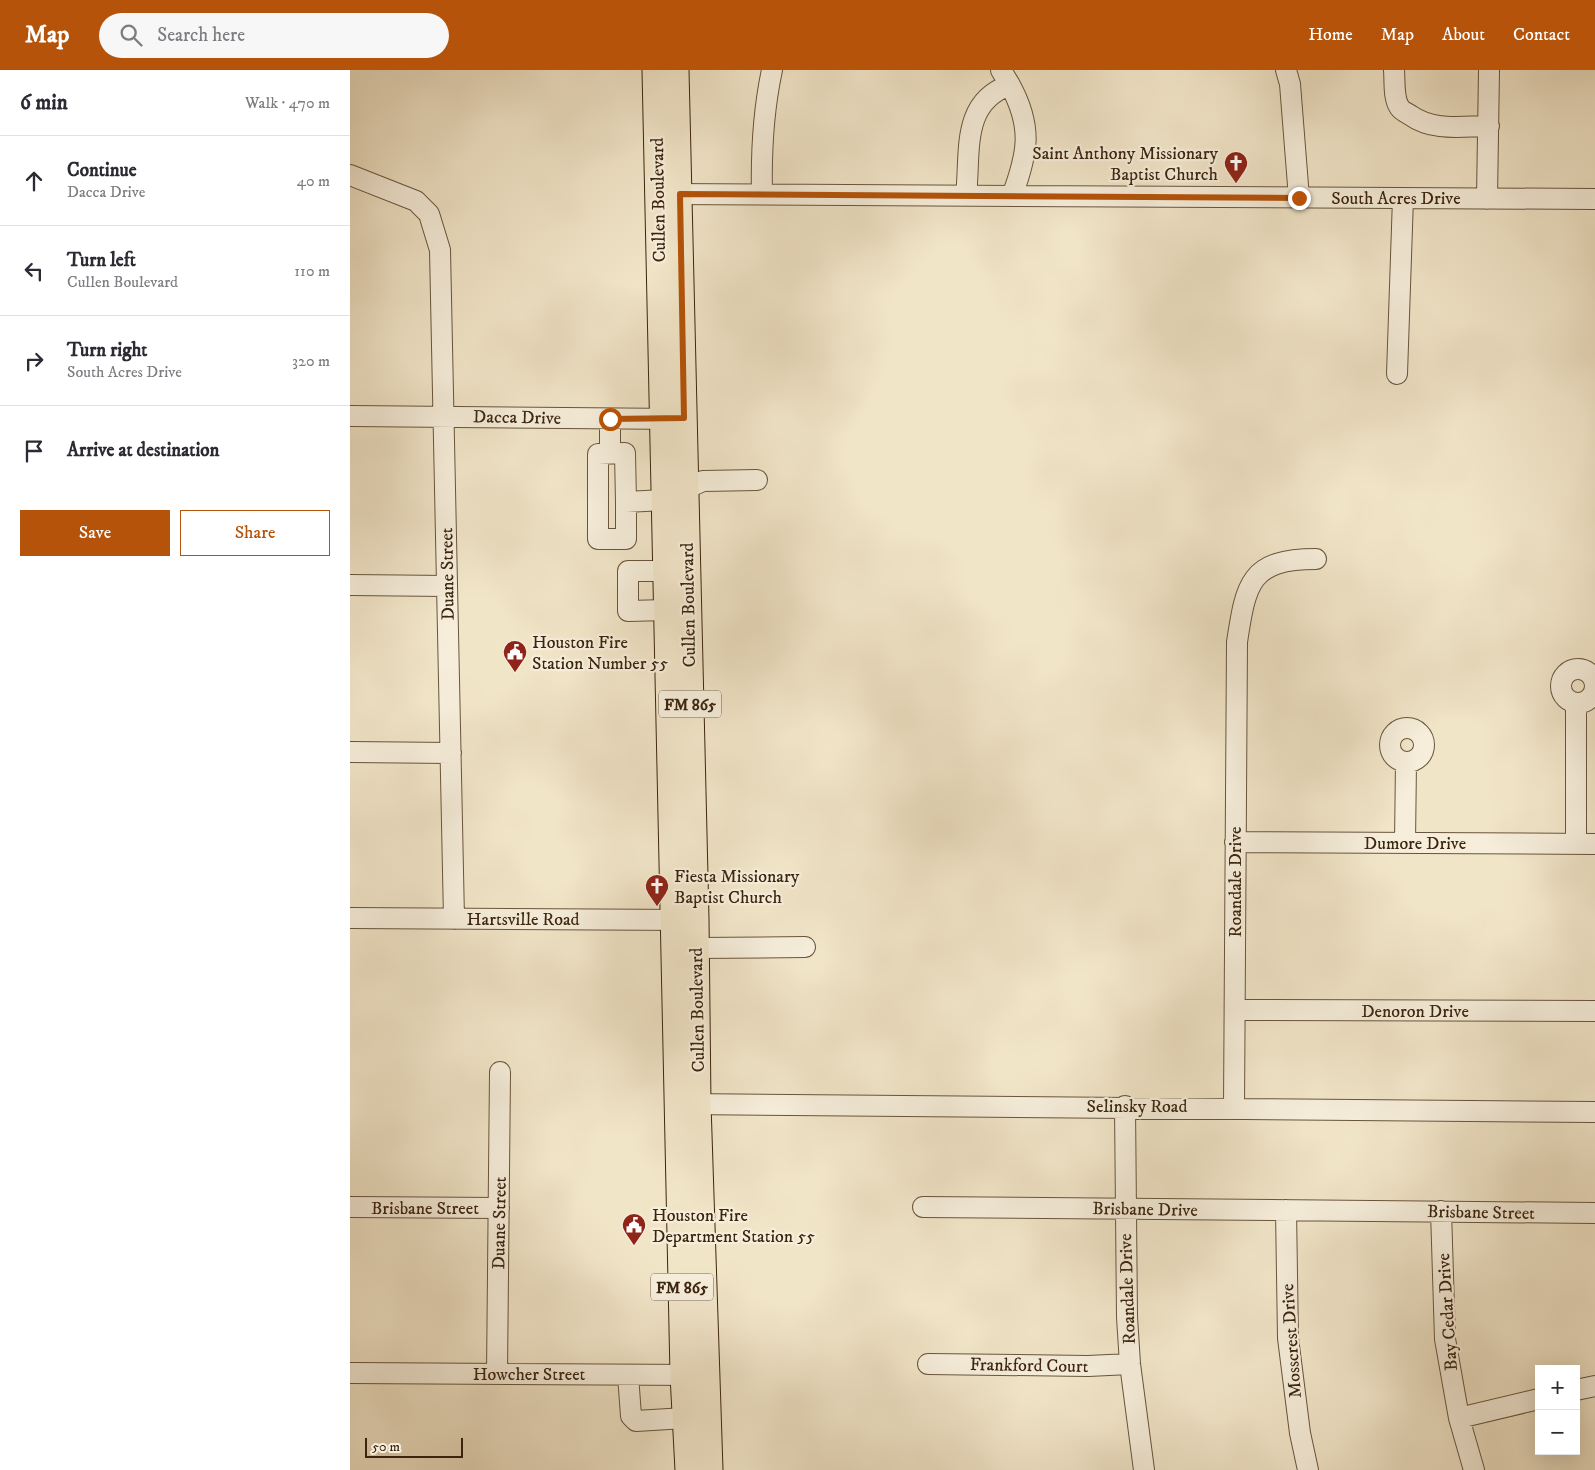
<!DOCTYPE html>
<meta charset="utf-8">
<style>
body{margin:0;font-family:"IM FELL DW Pica",serif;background:#f7f7f7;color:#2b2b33}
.controls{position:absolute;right:15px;bottom:15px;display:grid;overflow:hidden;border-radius:0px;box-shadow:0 5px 20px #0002}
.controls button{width:45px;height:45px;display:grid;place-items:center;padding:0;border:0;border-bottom:1px solid #e1e1e2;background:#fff;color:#2b2b33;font:25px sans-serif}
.scale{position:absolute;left:15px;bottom:12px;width:98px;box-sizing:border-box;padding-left:5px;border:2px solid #3b250f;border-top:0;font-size:14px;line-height:18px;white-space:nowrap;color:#3b250f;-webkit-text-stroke:4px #f6eedb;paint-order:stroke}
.stop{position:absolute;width:15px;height:15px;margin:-11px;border:4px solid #b45309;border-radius:50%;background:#fff}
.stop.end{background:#b45309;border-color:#fff;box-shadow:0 1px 5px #0008}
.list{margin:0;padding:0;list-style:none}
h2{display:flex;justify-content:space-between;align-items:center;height:65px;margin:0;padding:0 20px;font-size:21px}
h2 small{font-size:16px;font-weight:400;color:#7c7c81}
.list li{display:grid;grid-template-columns:32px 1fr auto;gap:15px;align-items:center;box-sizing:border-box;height:90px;padding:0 20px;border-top:1px solid #e1e1e2}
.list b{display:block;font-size:19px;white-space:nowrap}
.list p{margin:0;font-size:16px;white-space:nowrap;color:#7c7c81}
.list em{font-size:16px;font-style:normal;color:#7c7c81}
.actions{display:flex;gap:10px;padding:15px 20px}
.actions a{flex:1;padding:11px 0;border:1px solid #b45309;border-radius:0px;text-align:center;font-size:18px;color:#b45309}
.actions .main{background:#b45309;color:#fff}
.icon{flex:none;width:28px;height:28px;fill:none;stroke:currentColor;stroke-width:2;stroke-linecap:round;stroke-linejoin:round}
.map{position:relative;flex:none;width:1245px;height:1400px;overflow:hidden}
header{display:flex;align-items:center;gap:30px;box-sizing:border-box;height:70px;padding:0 25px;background:#b45309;color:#fff}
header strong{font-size:24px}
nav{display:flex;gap:28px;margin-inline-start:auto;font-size:18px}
.search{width:350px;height:45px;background:#f7f7f7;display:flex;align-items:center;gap:12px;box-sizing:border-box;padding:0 18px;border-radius:28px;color:#7c7c81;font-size:19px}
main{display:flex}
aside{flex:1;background:#fff}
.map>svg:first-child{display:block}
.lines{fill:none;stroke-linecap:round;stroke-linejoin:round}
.minor-casing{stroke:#68553d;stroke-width:22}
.major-casing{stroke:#3b250f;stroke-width:27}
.minor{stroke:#f6eedb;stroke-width:20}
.major{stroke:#f1e5c8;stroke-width:25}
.route{stroke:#b45309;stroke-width:6}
.labels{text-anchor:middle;stroke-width:4.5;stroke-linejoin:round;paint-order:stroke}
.shield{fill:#f6eedb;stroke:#73614c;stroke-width:1}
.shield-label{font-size:16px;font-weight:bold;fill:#3b250f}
.poi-label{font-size:18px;fill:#3b250f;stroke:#f6eedb;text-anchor:start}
.street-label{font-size:18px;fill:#3b250f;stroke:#f6eedb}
</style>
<header>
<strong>Map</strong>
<div class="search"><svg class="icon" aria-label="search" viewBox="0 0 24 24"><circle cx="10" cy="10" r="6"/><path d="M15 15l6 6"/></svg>Search here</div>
<nav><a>Home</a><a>Map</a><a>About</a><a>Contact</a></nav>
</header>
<main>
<aside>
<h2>6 min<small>Walk · 470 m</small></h2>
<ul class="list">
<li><svg class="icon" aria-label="ahead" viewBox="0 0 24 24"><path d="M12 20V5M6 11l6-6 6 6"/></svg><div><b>Continue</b><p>Dacca Drive</p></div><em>40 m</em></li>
<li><svg class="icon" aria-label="left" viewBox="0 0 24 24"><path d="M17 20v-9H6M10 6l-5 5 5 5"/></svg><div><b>Turn left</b><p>Cullen Boulevard</p></div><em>110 m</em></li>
<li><svg class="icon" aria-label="right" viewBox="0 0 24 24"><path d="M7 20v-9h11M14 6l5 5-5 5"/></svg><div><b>Turn right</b><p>South Acres Drive</p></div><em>320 m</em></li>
<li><svg class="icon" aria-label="arrive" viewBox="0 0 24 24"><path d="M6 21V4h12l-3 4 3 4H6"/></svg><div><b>Arrive at destination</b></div></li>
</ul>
<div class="actions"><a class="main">Save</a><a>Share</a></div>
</aside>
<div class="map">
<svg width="1245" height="1400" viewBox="0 0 1245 1400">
<rect width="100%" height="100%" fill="#f1e5c8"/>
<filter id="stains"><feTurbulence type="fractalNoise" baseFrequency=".004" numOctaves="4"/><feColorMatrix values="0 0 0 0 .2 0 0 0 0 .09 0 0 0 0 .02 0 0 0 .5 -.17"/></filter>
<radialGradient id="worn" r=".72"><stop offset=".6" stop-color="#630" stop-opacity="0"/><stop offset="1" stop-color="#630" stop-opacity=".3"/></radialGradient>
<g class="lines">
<g class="minor-casing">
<path id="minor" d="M651,0l9,15
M936,0l4,14 9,114
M1044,0c1,11 -1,29 6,38 2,3 7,5 10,7 24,17 52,11 79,11
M0,105l66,26 13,13 11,36 14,669
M315,124l930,5
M412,124c-1,-43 1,-82 10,-124
M616,125c5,-41 -6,-93 44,-110 23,42 18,68 2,111
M1137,129l2,-129
M1047,304l6,-176
M0,346l328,3
M260,349v34
M335,419l18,-8 54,-1
M276,432v37h-28v-85l27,-1 1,49 38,-2
M316,501h-38v40l39,-1
M0,515l97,1
M1211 616a17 17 0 1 1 34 0a17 17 0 1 1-34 0Z
M1040 675a17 17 0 1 1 34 0a17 17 0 1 1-34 0Z
M0,682l101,1
M885,772l360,2
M1055,773l1,-81
M1226,774v-141
M0,848l338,2
M346,878l109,-1
M885,940l360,1
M335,1034l910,8
M775,1036l2,211 3,47 14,106
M884,1037l3,-465c9,-59 13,-83 79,-83
M0,1137l149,1
M573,1137l672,6
M936,1140l2,128 12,95 8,37
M1091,1141l4,128 14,79 15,52
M578,1294l160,2 42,-2
M0,1303l348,2
M147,1304l3,-302
M278,1305l3,41 5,5 49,-3
M1226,1320l19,-4
M1109,1348l80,-19"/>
</g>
<g class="major-casing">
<path id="major" d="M305,0l28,1305 5,95
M326,0l20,849 2,185 12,366"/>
</g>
<use href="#minor" class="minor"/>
<use href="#major" class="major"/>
</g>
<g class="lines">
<path class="route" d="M260,349l74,-1 -4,-224 619,4"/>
</g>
<defs>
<g id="church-pin" transform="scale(1.25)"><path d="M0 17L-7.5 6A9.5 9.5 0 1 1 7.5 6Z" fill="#8f2418" stroke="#f6eedb"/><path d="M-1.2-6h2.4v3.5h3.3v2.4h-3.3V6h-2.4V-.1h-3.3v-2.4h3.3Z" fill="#fff"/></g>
<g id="civic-pin" transform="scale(1.25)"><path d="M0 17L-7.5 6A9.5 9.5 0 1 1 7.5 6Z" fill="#8f2418" stroke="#f6eedb"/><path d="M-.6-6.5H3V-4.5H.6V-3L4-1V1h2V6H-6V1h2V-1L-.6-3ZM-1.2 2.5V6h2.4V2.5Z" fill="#fff"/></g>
</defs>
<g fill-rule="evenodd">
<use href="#church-pin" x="886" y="93"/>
<use href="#civic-pin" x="165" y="582"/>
<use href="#church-pin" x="307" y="816"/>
<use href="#civic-pin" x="284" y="1155"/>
</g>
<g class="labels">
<g class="shield">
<rect x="309" y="620.5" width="62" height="27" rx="4"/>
<rect x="301" y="1203.5" width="62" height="27" rx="4"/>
</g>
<g class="shield-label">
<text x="340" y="640">FM 865</text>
<text x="332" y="1223">FM 865</text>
</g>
<g class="poi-label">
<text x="868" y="89" text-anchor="end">Saint Anthony Missionary<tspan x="868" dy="21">Baptist Church</tspan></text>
<text x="182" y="578">Houston Fire<tspan x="182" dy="21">Station Number 55</tspan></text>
<text x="324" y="812">Fiesta Missionary<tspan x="324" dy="21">Baptist Church</tspan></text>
<text x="302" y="1151">Houston Fire<tspan x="302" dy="21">Department Station 55</tspan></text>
</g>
<g class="street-label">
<text x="1046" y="134">South Acres Drive</text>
<text transform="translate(308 130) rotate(-91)" y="6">Cullen Boulevard</text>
<text transform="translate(167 347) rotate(1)" y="6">Dacca Drive</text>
<text transform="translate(97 504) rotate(-91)" y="6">Duane Street</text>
<text transform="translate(338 535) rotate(-91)" y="6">Cullen Boulevard</text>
<text x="1065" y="779">Dumore Drive</text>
<text transform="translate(885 812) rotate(-90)" y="6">Roandale Drive</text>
<text x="173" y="855">Hartsville Road</text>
<text transform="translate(347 940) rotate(-91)" y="6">Cullen Boulevard</text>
<text x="1065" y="947">Denoron Drive</text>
<text x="787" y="1042">Selinsky Road</text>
<text x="75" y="1144">Brisbane Street</text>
<text transform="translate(795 1139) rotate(1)" y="6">Brisbane Drive</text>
<text transform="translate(1131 1142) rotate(1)" y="6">Brisbane Street</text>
<text transform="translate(149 1153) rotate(-89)" y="6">Duane Street</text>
<text transform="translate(777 1219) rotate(-92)" y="6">Roandale Drive</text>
<text transform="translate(1097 1242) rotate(-94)" y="6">Bay Cedar Drive</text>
<text transform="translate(941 1271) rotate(-94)" y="6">Mosscrest Drive</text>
<text transform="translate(679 1295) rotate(1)" y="6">Frankford Court</text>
<text x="179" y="1310">Howcher Street</text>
</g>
</g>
<rect width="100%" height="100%" filter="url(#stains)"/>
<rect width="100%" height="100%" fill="url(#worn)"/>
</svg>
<div class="controls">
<button>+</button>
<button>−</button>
</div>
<div class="scale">50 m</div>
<div class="stop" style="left:260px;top:349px"></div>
<div class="stop end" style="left:949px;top:128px"></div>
</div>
</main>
